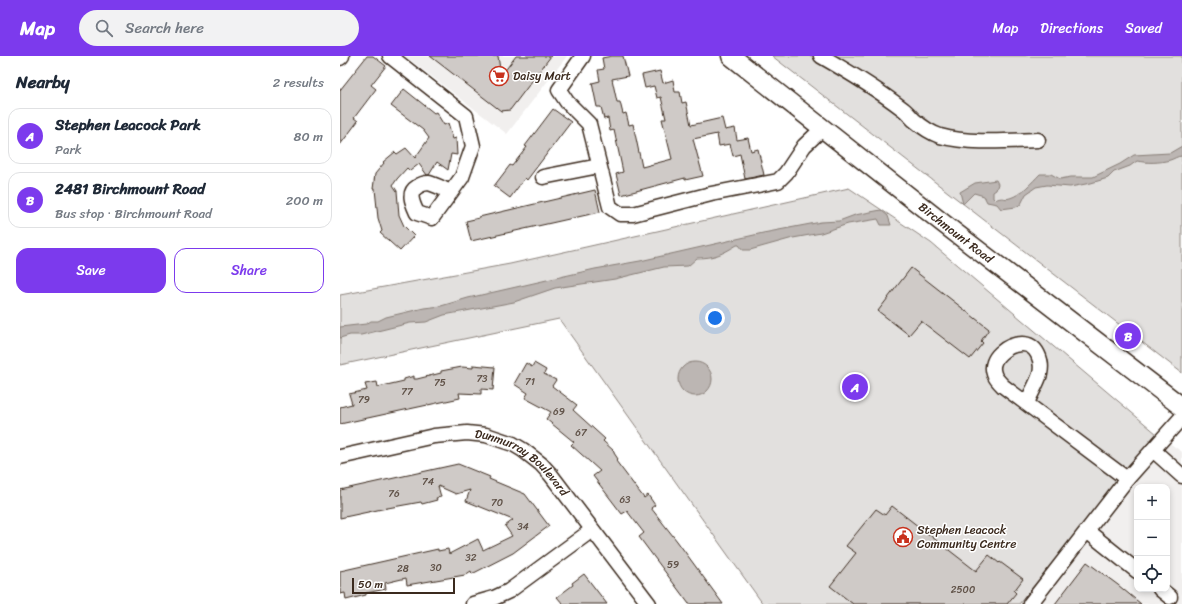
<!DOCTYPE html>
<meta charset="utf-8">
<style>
body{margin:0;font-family:Sriracha,sans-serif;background:#f2f2f3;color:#1f2937}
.controls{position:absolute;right:12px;bottom:12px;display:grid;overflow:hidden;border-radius:8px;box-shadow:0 2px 6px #0003}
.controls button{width:36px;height:36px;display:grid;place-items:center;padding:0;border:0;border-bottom:1px solid #e0e1e3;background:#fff;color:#1f2937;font:20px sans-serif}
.scale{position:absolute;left:12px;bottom:10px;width:103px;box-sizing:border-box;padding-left:4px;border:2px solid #3b2a1e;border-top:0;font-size:11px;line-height:14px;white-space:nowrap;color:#3b2a1e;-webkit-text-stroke:3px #fff;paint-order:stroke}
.you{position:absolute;left:375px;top:262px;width:14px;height:14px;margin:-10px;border:3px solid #fff;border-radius:50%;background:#1a73e8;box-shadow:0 0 0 6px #1a73e833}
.badge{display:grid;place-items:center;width:26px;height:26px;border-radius:50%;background:#7c3aed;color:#fff;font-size:13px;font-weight:700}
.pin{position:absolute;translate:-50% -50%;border:2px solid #fff;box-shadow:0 1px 4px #0006}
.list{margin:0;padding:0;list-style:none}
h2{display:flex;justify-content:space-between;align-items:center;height:52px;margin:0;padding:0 16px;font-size:17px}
h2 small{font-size:13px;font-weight:400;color:#747a83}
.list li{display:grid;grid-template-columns:26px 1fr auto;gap:12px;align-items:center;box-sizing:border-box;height:56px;margin:0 8px 8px;padding:0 8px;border:1px solid #e0e1e3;border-radius:12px}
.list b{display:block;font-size:15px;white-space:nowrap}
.list p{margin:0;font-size:13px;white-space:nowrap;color:#747a83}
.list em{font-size:13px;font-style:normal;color:#747a83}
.actions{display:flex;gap:8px;padding:12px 16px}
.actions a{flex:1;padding:9px 0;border:1px solid #7c3aed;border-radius:12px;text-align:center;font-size:14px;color:#7c3aed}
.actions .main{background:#7c3aed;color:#fff}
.icon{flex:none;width:22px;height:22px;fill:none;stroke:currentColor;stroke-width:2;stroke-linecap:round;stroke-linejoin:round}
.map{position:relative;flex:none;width:842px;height:548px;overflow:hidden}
header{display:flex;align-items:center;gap:24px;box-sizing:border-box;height:56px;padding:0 20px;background:#7c3aed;color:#fff}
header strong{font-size:19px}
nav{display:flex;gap:22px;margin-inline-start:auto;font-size:14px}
.search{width:280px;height:36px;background:#f2f2f3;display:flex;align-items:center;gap:10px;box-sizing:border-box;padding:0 14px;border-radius:22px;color:#747a83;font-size:15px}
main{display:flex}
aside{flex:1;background:#fff}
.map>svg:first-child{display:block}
.built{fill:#f1efee;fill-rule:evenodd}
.green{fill:#e2e0de;stroke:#8e857e}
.water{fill:#bcb6b3;stroke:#887e77}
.building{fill:#cfcac7;stroke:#3b2a1e}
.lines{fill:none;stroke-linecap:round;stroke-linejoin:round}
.minor-casing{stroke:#3b2a1e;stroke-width:17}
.major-casing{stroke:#3b2a1e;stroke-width:21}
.minor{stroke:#fff;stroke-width:14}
.major{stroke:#fff;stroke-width:18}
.labels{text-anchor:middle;stroke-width:3;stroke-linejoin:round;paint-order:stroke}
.number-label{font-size:10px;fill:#605248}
.poi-label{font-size:12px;fill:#3b2a1e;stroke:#fff;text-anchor:start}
.street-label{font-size:12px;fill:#3b2a1e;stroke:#fff}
</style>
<header>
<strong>Map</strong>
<div class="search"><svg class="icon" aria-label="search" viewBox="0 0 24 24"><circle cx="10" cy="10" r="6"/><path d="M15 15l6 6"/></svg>Search here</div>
<nav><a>Map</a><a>Directions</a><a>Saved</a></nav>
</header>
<main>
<aside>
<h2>Nearby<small>2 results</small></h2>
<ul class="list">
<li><span class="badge">A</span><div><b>Stephen Leacock Park</b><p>Park</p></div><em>80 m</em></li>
<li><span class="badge">B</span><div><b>2481 Birchmount Road</b><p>Bus stop · Birchmount Road</p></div><em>200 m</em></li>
</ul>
<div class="actions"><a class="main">Save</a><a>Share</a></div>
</aside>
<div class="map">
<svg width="842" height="548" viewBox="0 0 842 548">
<rect width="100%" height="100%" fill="#fff"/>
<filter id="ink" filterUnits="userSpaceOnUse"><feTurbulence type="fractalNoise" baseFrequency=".025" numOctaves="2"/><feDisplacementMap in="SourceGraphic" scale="8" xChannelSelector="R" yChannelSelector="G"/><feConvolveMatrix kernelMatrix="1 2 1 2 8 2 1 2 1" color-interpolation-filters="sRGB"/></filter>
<g filter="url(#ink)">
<path class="built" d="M65,0h162l-60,78z
M817,378l25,18v152h-163zM797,431h30v102h-30z"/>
<path class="green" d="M432,0h410v317z
M509,132l82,55 226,191 -138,170h-256l-204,-285 -219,46v-70l170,-31z"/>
<path class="water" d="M842,90v10c-5,0 -8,3 -12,4 -11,3 -23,3 -33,1l-7,5 -16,6 -6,6 -17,5 -21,4 -23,-2 -11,2 -10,7 -5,10 -5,3 -15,2 -4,-5 -10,-2 -3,-6 -10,-3 -11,11 -3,-12 15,-9 21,-3 2,4 -2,6 -3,2v6l2,2c8,-4 9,0 15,-2 11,-3 22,-16 30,-24h11l9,5 11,-2h22l27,-13 14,-9 36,-2z
M541,154l7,6 3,9h-10l-3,-6 -30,5 -27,9 -28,5 -43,12h-7l-4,-5h-2c-15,9 -22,13 -40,13l-9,8 -24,1 -49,12 -60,9 -41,14 -70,13 -18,7 -16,1 -49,12h-11l-10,3v-11l26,-3 5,-3h7l8,-4 38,-9 17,-2 27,-8 127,-29 45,-8 123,-28 58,-11 18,-1 16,-6z
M338 323a17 17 0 1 1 34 0a17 17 0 1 1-34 0Z"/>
<path class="building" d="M27,0h6l13,10 -15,19 5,4 -22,29 4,3 -18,24v-55z
M90,0h68l3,20 15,-20h35l-41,54 -9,1z
M272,0h11l5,20 -16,3 5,23h3l3,12 3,-1 3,12 4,-1 9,43 30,-8 -10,-40h4l-5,-22 -4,1 -3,-12 -9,2 -3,-13 18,-4 3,12 10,-3 2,12h5l2,11 4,-1 5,23 31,-7 3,12 10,-2 2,12 11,-2 3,13 7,-2 6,26 -19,4 -5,-25 -7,2 -3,-12 -11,2 -2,-12 -24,5 10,37 -18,4v-2l-64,17 -5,-21 7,-2 -9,-42 -4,1 -2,-13 -4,1 -3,-12h-4l-5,-24 8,-2 -2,-11 6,-1 -2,-11z
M64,33l30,24 2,-1 8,13 4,-2 5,16 3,-1 1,17 -6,-1 -3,16 -11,-8 -8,13h-2l-8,-11 -9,7 -3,-3 -10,11 -4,6 4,6 2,24 5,11 10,10 -14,15 -20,-18 2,-2 -4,-13 -3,-29h-2l2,-15 9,-11 -1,-1 12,-10 2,2 9,-6 9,10 14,-20 -6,-8 -32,-24z
M213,53l18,13 -44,58 -2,-2 -15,20 -16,-12 16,-21 2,1 15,-19 -2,-1z
M255,134l5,22 -129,29 -5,-20 13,-3v-1z
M571,212l78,61 -8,12 2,2 -13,16 -49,-38 -12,14 -31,-24z
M186,307l6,4 2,-4 12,7 -2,4 12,6 -4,6 25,19 -4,5 32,29 -2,2 11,10v2l4,6 -2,2 28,37 4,-3 7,10 -4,3 26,33 46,63h-34l-50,-67 5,-4 -17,-22 -5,3 -29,-38 7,-5 -29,-26 3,-3 -28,-23 5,-7 -26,-14 3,-5 -14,-9z
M133,309l22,2 -2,23 -12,-1v5l-22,-1 1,5 -120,26v-17l12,-3 -3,-10 18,-4 -2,-6 12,-2 1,5 26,-6v-2l10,-3v3h3l24,-6v-2l21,-4 11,1z
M118,408l32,13 -1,2 36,15 24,32 -36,27 -41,21 -1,-3 -6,4 -58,10 -1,-7 -21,5 1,6 -20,4v2l-20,5 -1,-7 -5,1v-23l98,-22v2l10,-2 1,5 29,-15 5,11 29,-14 -7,-10 8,-6 -47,-19 4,-11 -14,4 -18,-8 3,11 -5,1 1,2 -15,4 -1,-2 -39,7 -42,9v-28z
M552,450l84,65 13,-16 10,8 1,-1 23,17 -9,12 2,2 -9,11h-154l-23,-18 26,-33 -10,-7 30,-37 9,6z
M747,506l31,23 23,19h-86z
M244,518l23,30h-44l-6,-7 16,-12 -1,-2z"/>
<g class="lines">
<g class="minor-casing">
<g id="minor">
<path d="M50,0l76,60 7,30 -11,31 -30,41 -15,-5c-4,-9 -10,-20 0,-26 4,-3 7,-4 12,-4 7,2 15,6 21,9"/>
<path d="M243,0l-24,34 8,12 22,22 21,83 10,7h13l78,-20 67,-13 8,-8 18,-27 19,-18"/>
<path d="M481,0c28,16 56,33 82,53 4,3 7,7 11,11 7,6 17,13 26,16 29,8 67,5 98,4"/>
<path d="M0,2l2,-2"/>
<path d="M203,121l56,-11"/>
<path d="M687,347c4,-10 10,-19 13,-29 3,-13 -3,-30 -18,-30 -14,0 -34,14 -28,30 1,4 6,9 9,12l124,93"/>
<path d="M813,394l29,26"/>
<path id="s1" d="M0,401l94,-21 33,-3 19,2 27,9 10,6 18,14 10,11 98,129"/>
<path d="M747,475l50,40"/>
<path d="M820,533l10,8"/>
<path d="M133,548l21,-6 15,-7 83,-61"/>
<path d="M690,548l97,-125 55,-62"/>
</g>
</g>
<g class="major-casing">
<g id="major">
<path id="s2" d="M391,0l213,168 238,183"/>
</g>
</g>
<use href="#minor" class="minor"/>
<use href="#major" class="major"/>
</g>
</g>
<defs>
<g id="supermarket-ring" transform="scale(1)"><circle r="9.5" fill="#fff" stroke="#c8321e" stroke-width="1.5"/><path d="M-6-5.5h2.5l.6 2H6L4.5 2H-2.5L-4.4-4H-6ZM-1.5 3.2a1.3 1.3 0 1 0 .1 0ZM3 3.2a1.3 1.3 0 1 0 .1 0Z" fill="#c8321e"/></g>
<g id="civic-ring" transform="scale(1)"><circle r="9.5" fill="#fff" stroke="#c8321e" stroke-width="1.5"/><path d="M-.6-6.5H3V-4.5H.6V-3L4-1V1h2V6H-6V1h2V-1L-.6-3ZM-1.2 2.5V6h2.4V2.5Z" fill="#c8321e"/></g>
</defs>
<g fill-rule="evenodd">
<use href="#supermarket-ring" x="159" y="20"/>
<use href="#civic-ring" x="563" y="481"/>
</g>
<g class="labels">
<g class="number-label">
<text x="142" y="326">73</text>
<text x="190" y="329">71</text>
<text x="100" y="330">75</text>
<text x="67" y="339">77</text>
<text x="24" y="347">79</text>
<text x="219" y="359">69</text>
<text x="241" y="380">67</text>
<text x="88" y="429">74</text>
<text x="54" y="441">76</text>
<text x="285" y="447">63</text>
<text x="157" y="450">70</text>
<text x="183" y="474">34</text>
<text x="131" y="505">32</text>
<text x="333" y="512">59</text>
<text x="96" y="515">30</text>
<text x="63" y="516">28</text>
<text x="623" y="537">2500</text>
</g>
<g class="poi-label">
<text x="173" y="24">Daisy Mart</text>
<text x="577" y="478">Stephen Leacock<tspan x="577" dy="14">Community Centre</tspan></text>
</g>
<g class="street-label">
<text dy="4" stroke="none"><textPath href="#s2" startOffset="286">Birchmount Road</textPath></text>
<text dy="4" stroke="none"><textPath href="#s1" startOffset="194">Dunmurray Boulevard</textPath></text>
</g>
</g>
</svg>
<div class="controls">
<button>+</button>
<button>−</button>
<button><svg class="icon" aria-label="locate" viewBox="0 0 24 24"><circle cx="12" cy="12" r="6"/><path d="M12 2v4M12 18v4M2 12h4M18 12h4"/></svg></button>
</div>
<div class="scale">50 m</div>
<div class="you"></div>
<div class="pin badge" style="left:515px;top:331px">A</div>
<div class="pin badge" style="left:788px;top:280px">B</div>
</div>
</main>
